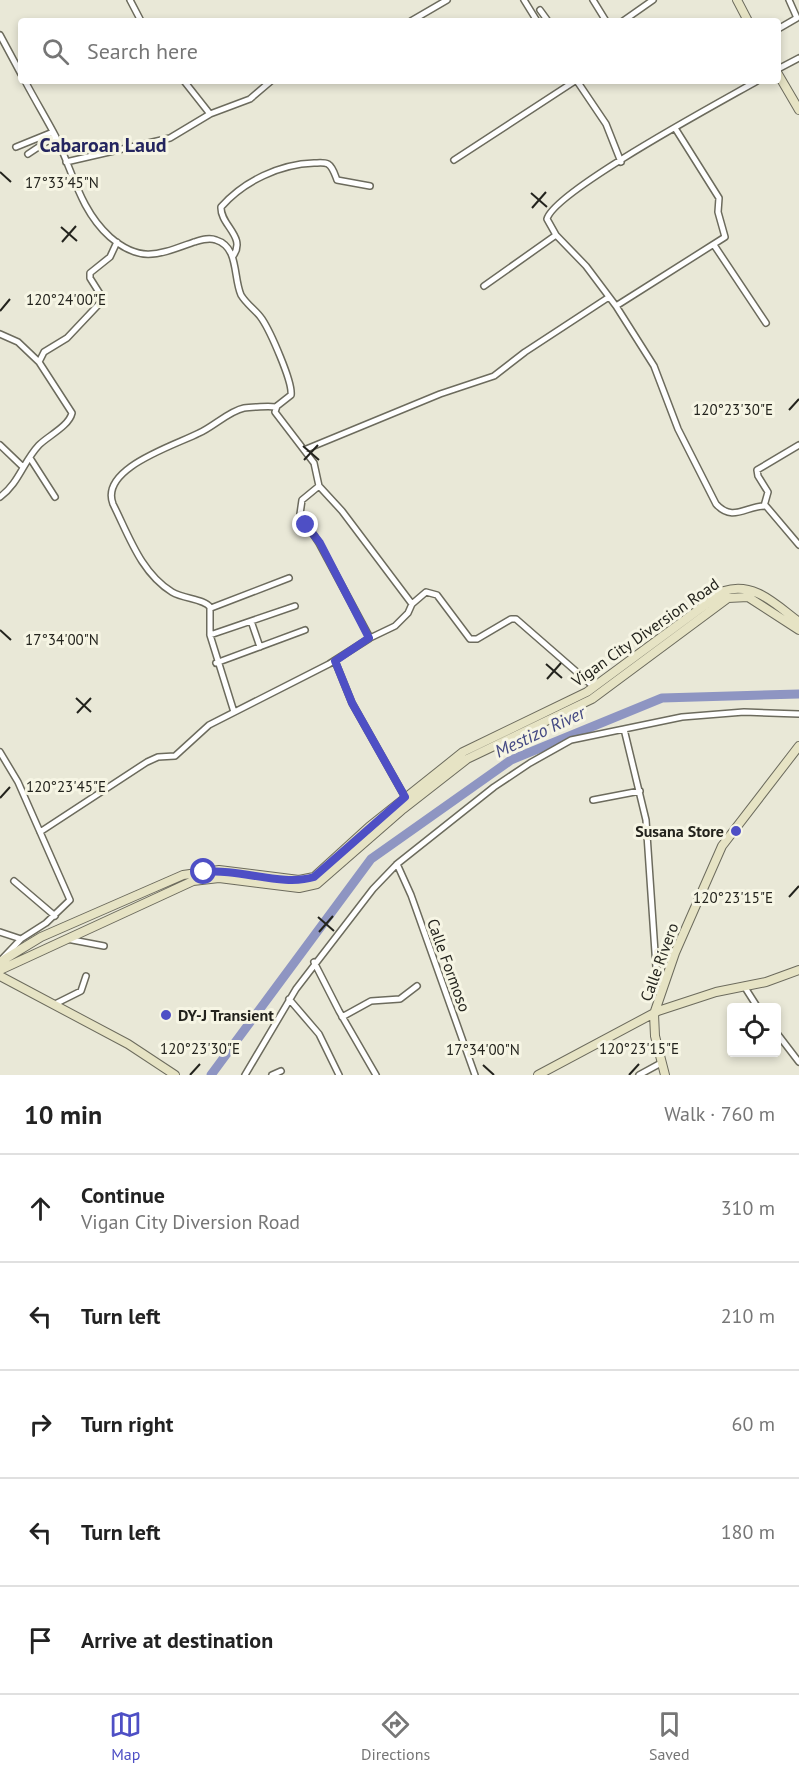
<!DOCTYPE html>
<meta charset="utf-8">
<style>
body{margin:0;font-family:"PT Sans",sans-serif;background:#f2f2f2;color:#222}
.controls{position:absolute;right:18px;bottom:18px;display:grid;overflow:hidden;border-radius:6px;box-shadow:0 3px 9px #0003}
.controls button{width:54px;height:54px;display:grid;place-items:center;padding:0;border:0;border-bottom:2px solid #e0e0e0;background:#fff;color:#222;font:30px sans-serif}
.stop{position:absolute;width:18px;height:18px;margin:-14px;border:4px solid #4e4fc5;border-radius:50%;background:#fff}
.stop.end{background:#4e4fc5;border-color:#fff;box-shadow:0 2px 6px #0008}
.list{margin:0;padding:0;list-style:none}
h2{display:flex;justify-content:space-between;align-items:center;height:78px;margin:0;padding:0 24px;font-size:26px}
h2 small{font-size:20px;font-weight:400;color:#767676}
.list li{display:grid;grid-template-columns:39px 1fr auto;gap:18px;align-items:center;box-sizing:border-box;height:108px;padding:0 24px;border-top:2px solid #e0e0e0}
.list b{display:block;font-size:22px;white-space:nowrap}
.list p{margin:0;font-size:20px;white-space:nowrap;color:#767676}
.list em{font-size:20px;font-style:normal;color:#767676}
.icon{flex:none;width:33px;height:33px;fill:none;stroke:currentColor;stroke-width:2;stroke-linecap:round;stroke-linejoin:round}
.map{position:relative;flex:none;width:799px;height:1075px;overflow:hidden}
.search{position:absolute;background:#fff;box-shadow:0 3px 9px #0003;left:18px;right:18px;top:18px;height:66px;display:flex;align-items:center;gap:15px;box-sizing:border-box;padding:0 21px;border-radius:6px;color:#767676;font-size:22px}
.sheet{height:618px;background:#fff}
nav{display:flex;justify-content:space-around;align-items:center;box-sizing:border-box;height:84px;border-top:2px solid #e0e0e0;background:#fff;font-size:16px;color:#767676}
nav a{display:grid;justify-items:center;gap:3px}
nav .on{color:#4e4fc5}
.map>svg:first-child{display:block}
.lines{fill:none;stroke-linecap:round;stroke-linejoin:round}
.river{stroke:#8e95c2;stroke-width:9}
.street-casing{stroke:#6c6b5d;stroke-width:8}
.secondary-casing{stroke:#6c6b5d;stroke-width:10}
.street{stroke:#fff;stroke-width:5}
.secondary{stroke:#e6e3c4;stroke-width:8}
.route{stroke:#4e4fc5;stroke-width:8}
.ticks{fill:none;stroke:#23231d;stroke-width:2}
.poi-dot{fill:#4e4fc5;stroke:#f6f5e4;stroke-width:2}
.labels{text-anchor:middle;stroke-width:6;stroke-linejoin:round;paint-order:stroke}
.street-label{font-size:16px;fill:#23231d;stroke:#f6f5e4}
.poi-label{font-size:16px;font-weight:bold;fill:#23231d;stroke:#f6f5e4;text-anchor:end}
.water-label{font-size:18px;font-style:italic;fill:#444983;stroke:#f6f5e4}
.quarter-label{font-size:20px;font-weight:bold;fill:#24255f;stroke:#f6f5e4}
.ticks-label{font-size:15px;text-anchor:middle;fill:#23231d;stroke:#f6f5e4;stroke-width:6;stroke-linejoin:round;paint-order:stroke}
</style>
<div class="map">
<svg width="799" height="1075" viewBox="0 0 799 1075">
<rect width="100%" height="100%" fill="#e9e8d7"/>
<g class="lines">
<path class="river" d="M211,1075l160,-216 140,-99 151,-62 137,-4"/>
<g class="street-casing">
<path id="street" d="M130,0l11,21
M524,0l13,21
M593,0l13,21
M540,10l8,11
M411,21l36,-21
M623,21l30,-21
M778,29l19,-11 -8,-18
M0,35l21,39
M778,69l21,-11
M25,81c10,19 21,37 31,56 17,35 24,73 54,100 31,27 50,17 84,5 7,-2 15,-5 22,-2 23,7 17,37 25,55 6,10 15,15 21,24 8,12 31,63 29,76l-14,11 -2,6 39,51 5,23 -17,14 -2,14 19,29 51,95
M184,81l26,33
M577,81l29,43 15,38
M757,81c-33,19 -203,110 -210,138l9,16 30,31 30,40 38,60 24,63 38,75c17,19 31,1 50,2l33,39
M16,147l37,-15
M28,154l27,-18
M454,160l121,-79
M66,162l104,-24 40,-24 40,-15 21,-18
M714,245l52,78
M233,256c14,-19 -13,-31 -12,-49 23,-26 59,-43 93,-44 4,0 10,-1 14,1 5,3 7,11 9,16l33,6
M484,286l72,-51
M616,306l109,-69 -7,-25 1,-14 -44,-70
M0,334l18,8 21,20 33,51c-3,13 -24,23 -33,32 -16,17 -20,38 -39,52
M39,362l5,-10 23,-14 34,-36 1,-5 -12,-19v-5l20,-16 7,-15
M0,445l23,22
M304,450l136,-56 54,-18 31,-24 84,-55
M30,458l25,39
M319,486l23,25 70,93
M764,506l4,-14 -10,-16 -1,-6 42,-25
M211,608l78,-30
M251,621l9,26
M210,635l85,-29
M335,661l17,42 53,94
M216,663l89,-33
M234,712l-24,-77v-28c-6,-8 -26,-8 -38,-15 -31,-19 -43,-56 -59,-88 -14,-36 63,-59 86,-71 14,-6 30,-22 45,-25 6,-1 26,-2 32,-1
M624,729l22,91 10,147 8,18
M0,752l18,30 52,118 -24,23 -25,16 -19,20
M593,800l47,-9
M40,832l107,-70 11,-5 17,-1 34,-31 120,-61 41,-26 25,-12 13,-13 4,-9 14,-12 11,3 33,44h7l34,-20h5l78,68
M397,864l14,31 64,180
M14,881l41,35
M0,932l21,7
M67,939l37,7
M314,962l25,49 37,64
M744,986l14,22
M289,999l30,35 20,41
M55,1004l26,-13 5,-15
M342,1017l29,-16 29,-2 17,-13
M776,1032l23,30
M245,1075l51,-86 77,-100 24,-25 97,-77 36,-24 41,-23 111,-23 62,-5 55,2
M272,1075l9,-4
M639,1075l22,-12"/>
</g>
<g class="secondary-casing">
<path id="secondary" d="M737,0l11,21
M778,74l21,36
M0,962l41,-25 142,-62 36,-5 80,10 15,-3 55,-50 94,-75 124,-60 137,-101c30,-10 52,14 75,31
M0,970l193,-89 26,-3 80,10 18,-4 86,-75 64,-50 125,-60 136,-101 20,-1 51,33
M0,976l128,68 47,31
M538,1075l120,-64 58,-19 50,-10 33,-12
M665,1075l-10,-39 -1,-22 21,-61 47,-107 77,-100"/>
</g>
<use href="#street" class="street"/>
<use href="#secondary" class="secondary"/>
</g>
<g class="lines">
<path class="route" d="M204,872c35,-4 78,15 110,5l91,-80 -53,-94 -17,-42 34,-23 -49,-95 -14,-18"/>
</g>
<path class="ticks" d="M0,172l11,10M531,193l16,14M532,208l14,-16M61,227l16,14M62,242l14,-16M0,311l10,-12M789,410l10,-11M303,446l16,14M304,460l14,-15M0,630l11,10M546,664l16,14M547,679l14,-16M76,698l15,14M77,713l14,-15M0,798l10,-11M789,897l10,-11M318,917l16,14M319,932l14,-16M483,1065l11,10M190,1075l10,-11M629,1075l10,-11"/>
<g class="poi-dot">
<circle cx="736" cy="831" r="6"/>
<circle cx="166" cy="1015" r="6"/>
</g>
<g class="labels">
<g class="street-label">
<text transform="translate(645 632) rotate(-35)" y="6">Vigan City Diversion Road</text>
<text transform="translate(659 962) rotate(-70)" y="6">Calle Rivero</text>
<text transform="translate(449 965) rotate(70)" y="6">Calle Formoso</text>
</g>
<g class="poi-label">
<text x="724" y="837">Susana Store</text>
<text x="178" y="1021" text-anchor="start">DY-J Transient</text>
</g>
<g class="water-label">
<text transform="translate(540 732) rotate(-25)" y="6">Mestizo River</text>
</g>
<g class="quarter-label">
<text x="103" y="152">Cabaroan Laud</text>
</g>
</g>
<g class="ticks-label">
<text x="62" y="188">17°33'45"N</text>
<text x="66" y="305">120°24'00"E</text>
<text x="733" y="415">120°23'30"E</text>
<text x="62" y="645">17°34'00"N</text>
<text x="66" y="792">120°23'45"E</text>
<text x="733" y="903">120°23'15"E</text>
<text x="200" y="1054">120°23'30"E</text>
<text x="639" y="1054">120°23'15"E</text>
<text x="483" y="1055">17°34'00"N</text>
</g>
</svg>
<div class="controls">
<button><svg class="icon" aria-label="locate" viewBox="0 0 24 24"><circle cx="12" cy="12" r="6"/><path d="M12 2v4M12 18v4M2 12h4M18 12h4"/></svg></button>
</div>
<div class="stop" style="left:204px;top:872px"></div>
<div class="stop end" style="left:306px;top:525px"></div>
<div class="search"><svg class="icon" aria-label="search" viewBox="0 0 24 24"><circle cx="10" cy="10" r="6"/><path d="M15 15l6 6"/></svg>Search here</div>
</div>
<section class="sheet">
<h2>10 min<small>Walk · 760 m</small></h2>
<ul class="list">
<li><svg class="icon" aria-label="ahead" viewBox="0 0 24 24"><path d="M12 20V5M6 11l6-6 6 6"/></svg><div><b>Continue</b><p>Vigan City Diversion Road</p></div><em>310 m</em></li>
<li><svg class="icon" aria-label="left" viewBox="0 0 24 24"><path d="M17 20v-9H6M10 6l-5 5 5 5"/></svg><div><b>Turn left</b></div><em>210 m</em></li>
<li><svg class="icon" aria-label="right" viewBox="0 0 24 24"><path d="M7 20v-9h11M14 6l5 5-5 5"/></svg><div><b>Turn right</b></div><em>60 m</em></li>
<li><svg class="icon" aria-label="left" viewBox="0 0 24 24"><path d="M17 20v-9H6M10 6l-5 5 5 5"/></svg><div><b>Turn left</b></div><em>180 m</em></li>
<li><svg class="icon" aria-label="arrive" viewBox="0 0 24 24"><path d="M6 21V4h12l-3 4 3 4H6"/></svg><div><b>Arrive at destination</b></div></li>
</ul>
</section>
<nav>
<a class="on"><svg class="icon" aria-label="map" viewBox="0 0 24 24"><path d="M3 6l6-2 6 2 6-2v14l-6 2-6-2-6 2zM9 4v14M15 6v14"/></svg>Map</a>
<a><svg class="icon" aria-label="directions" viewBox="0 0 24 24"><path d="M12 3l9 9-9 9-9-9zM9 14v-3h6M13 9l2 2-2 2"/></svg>Directions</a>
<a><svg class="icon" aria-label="saved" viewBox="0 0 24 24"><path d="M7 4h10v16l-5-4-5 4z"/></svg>Saved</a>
</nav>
